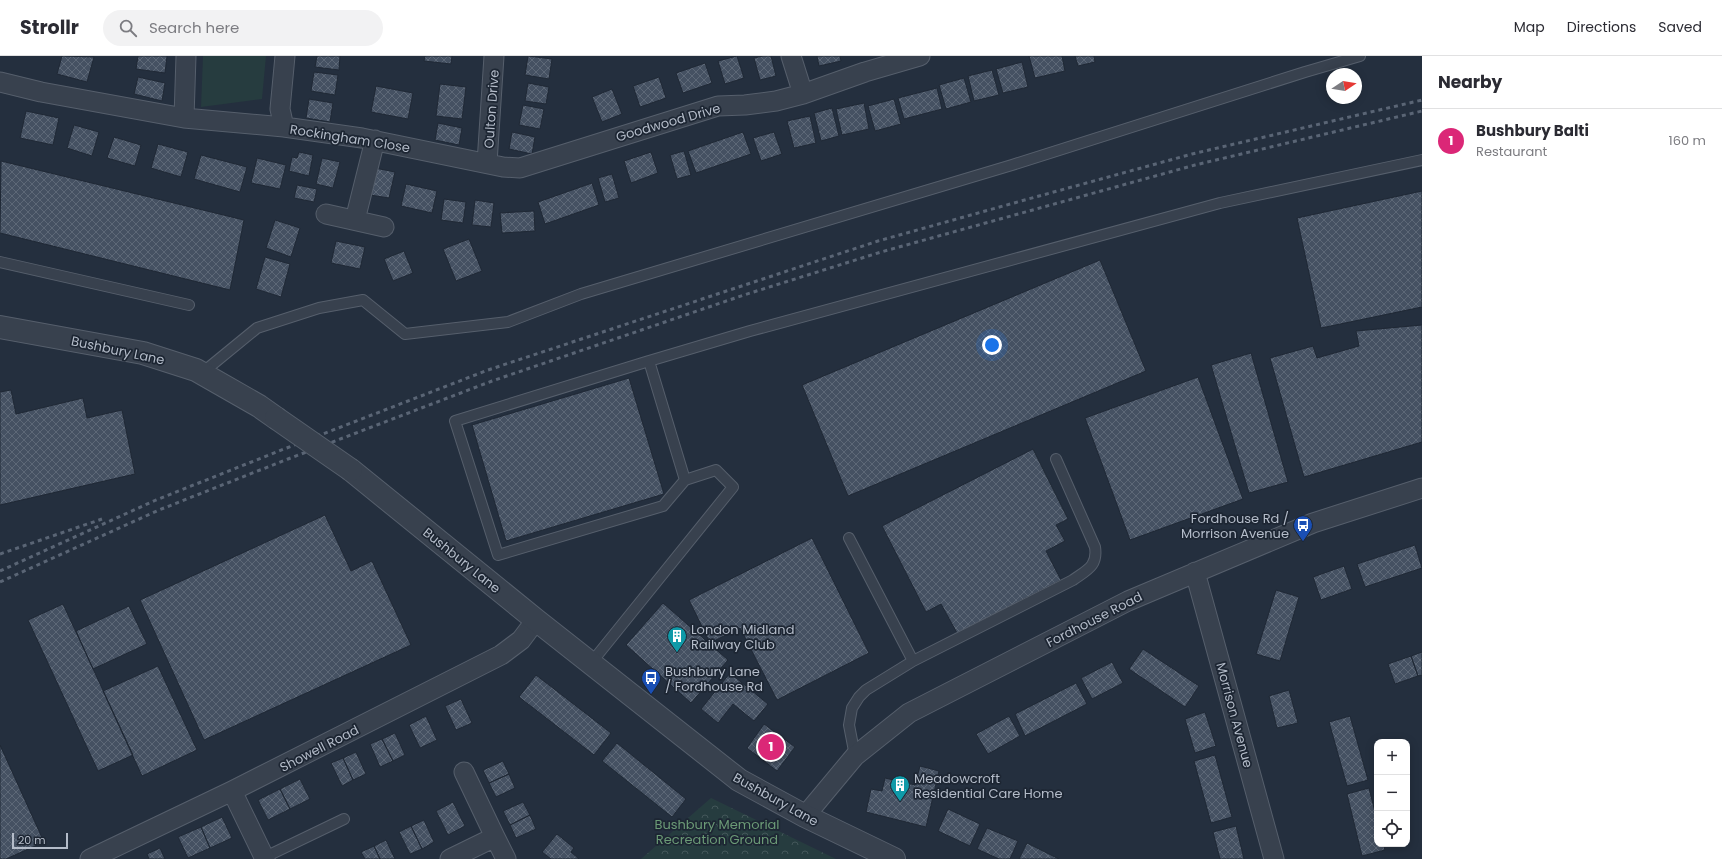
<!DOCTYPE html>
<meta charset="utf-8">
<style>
body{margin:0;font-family:Poppins,sans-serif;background:#f2f2f3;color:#2b2b33}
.controls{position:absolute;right:12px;bottom:12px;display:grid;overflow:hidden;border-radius:8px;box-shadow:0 2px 10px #0003}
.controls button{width:36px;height:36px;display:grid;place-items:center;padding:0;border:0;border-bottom:1px solid #e1e1e2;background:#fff;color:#2b2b33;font:20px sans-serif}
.compass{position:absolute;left:1326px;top:12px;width:36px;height:36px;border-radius:50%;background:#fff;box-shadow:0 2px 10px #0003;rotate:78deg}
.scale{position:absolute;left:12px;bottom:10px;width:56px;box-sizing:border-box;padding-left:4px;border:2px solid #b4bcc9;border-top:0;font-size:11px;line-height:14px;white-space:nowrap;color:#b4bcc9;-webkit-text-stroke:3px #1d2633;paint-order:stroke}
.you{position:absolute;left:992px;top:289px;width:14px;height:14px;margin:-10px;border:3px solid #fff;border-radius:50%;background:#1a73e8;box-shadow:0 0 0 6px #1a73e833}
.badge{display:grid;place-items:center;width:26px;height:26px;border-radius:50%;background:#db2777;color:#fff;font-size:13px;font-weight:700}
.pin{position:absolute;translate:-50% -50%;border:2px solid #fff;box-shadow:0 1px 4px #0006}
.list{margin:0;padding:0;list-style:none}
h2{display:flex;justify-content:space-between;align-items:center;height:52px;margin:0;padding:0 16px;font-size:17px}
h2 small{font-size:13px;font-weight:400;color:#7c7c81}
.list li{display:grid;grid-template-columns:26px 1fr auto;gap:12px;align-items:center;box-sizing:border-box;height:64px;padding:0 16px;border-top:1px solid #e1e1e2}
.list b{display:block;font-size:15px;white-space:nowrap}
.list p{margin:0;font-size:13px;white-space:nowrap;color:#7c7c81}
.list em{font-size:13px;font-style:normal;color:#7c7c81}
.icon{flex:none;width:22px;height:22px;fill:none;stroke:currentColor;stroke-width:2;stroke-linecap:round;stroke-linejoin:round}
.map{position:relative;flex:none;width:1422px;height:803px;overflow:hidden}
header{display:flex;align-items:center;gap:24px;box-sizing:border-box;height:56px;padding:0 20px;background:#fff;border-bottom:1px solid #e1e1e2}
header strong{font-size:19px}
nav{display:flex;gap:22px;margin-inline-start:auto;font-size:14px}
.search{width:280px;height:36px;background:#f2f2f3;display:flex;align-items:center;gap:10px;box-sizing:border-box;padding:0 14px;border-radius:22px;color:#7c7c81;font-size:15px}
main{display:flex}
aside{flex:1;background:#fff}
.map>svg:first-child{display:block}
.green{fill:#263c3f}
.park{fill:url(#park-crowns)}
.building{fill:url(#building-cross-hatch);stroke:#1f2835}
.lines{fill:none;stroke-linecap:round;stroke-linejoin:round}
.service-casing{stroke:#565f6c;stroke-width:12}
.minor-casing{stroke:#565f6c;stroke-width:21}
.tertiary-casing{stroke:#565f6c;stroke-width:24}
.service{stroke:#38414e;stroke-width:10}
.minor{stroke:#38414e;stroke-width:19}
.tertiary{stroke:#38414e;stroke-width:22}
.rail{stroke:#5a6575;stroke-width:3;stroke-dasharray:4 4;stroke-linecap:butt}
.tertiary-bridge-casing{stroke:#565f6c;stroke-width:24;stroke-linecap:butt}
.tertiary-bridge{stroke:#38414e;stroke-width:22}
.labels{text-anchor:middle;stroke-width:3.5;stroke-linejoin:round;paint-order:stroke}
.street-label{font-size:13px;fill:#b4bcc9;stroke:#1d2633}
.poi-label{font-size:13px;fill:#b4bcc9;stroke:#1d2633;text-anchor:start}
.park-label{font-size:13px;fill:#6b9a76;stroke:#1d2633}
</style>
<header>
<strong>Strollr</strong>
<div class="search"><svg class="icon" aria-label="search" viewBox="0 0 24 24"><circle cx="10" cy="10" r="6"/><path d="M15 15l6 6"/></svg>Search here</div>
<nav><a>Map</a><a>Directions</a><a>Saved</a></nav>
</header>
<main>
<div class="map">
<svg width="1422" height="803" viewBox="0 0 1422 803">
<defs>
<pattern id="park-crowns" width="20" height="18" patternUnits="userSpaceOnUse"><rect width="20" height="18" fill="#263c3f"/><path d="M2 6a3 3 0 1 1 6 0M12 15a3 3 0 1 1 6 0" fill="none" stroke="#435659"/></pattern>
<pattern id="building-cross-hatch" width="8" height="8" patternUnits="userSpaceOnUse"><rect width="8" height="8" fill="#455162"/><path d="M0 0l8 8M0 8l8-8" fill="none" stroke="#5d6877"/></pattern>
</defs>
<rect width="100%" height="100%" fill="#242f3e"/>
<path class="green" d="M203,0h63l-4,43 -61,8z"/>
<path class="park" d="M711,742l125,61h-195z"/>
<path class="building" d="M62,0l32,1 -7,25 -30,-8z
M138,0h29l-2,17 -29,-4z
M317,0h23l-1,14 -24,-3z
M425,0h27l-1,8 -27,-3z
M528,0l24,3 -3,20 -24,-4z
M737,0l7,22 -19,6 -7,-23z
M763,0h8l5,20 -16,4 -6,-22z
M817,0h23l1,5 -22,5z
M1029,0h33l3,15 -30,7z
M1075,0h19l1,6 -17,4z
M1022,6l6,25 -25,6 -7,-24z
M705,7l7,20 -29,10 -7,-20z
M992,14l7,25 -25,6 -6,-25z
M314,16l24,3 -3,20 -24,-4z
M138,21l27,6 -3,18 -28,-7z
M659,21l7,21 -26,9 -7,-21z
M964,22l7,24 -25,7 -7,-24z
M528,27l21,4 -3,17 -21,-3z
M440,28l26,3 -4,32 -26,-3z
M376,30l37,7 -5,26 -37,-7z
M937,32l5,21 -38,10 -6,-21z
M612,33l10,25 -20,8 -10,-25z
M309,43l24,4 -3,19 -24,-4z
M894,43l7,25 -26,7 -7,-25z
M864,47l5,26 -27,6 -6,-26z
M523,49l21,4 -4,20 -21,-4z
M832,52l7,28 -18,5 -7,-28z
M26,55l33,7 -6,27 -33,-7z
M810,60l6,27 -22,5 -7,-27z
M438,67l24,5 -3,17 -24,-5z
M74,69l25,7 -7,24 -25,-8z
M512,76l23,5 -3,17 -23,-5z
M743,76l8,22 -55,19 -8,-22z
M774,76l8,22 -21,7 -8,-23z
M114,81l27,8 -6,21 -28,-8z
M158,88l30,8 -7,25 -30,-9z
M684,95l7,24 -14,4 -7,-24z
M299,96l14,3 -4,21 -20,-5 3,-14 5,1z
M651,96l7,21 -27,10 -7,-22z
M201,99l46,12 -7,25 -46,-13z
M257,102l29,7 -6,24 -29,-6z
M322,102l18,4 -7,26 -17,-4z
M1,105l243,59 -14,70 -230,-57z
M375,112l20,4 -6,26 -19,-3z
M612,118l7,24 -14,4 -7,-24z
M592,127l7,22 -54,19 -7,-22z
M406,128l31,7 -5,22 -31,-7z
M297,129l20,4 -3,13 -20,-4z
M1422,135v116l-101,21 -24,-110z
M444,143l22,3 -3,21 -22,-3z
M475,144l19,3 -3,24 -19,-2z
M534,155l1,20 -33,2 -2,-20z
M275,164l25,8 -9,29 -25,-9z
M469,183l13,32 -26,10 -13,-32z
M336,185l29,6 -5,22 -29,-6z
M404,195l9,22 -20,8 -9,-22z
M265,201l25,7 -9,33 -25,-8z
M1100,204l46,111 -298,125 -46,-111z
M1422,269v117l-118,35 -34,-119 43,-12 4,12 42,-12 -3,-15z
M1251,297l37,129 -39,11 -38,-128z
M1198,321l45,122 -113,41 -45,-122z
M629,322l35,116 -158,47 -34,-116z
M11,334l5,24 67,-16 4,20 35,-8 13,64 -135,31v-113z
M1033,393l35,70 -12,6 9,16 -19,10 15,29 -104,53 -16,-29 -15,8 -44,-86z
M325,459l26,56 21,-10 39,84 -207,95 -64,-140z
M812,482l57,115 -92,47 -37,-72 -30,15 -21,-43z
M1415,489l7,23 -57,19 -8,-23z
M1344,510l8,23 -31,11 -8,-23z
M1276,534l23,7 -19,64 -24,-7z
M663,547l65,57 -37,43 -65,-58z
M63,548l70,151 -35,16 -70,-151z
M129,550l18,38 -54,25 -17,-38z
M1143,593l56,37 -14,21 -56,-38z
M1422,596v23l-4,1 -7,-20z
M1411,600l7,20 -23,8 -7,-20z
M1112,606l11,21 -31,16 -11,-21z
M158,610l39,84 -55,26 -39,-85z
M730,617l38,31 -14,17 -21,-17 -15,19 -17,-14z
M536,619l75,58 -17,22 -75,-58z
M1076,627l11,21 -62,32 -10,-22z
M1289,634l9,33 -21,5 -8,-32z
M461,643l11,24 -16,7 -11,-24z
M1205,656l11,34 -21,7 -10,-34z
M426,660l11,24 -17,8 -11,-23z
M1009,660l11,20 -32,18 -12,-20z
M1350,660l18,64 -21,6 -18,-64z
M764,668l31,23 -18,24 -30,-23z
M395,677l10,22 -12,6 -11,-22z
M382,683l11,22 -13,6 -10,-23z
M617,687l69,56 -14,18 -70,-56z
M0,689l44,97 -38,17h-6z
M356,696l10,22 -13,6 -10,-22z
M1215,699l17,62 -21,6 -17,-62z
M343,702l10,22 -11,6 -11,-23z
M503,705l6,13 -20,9 -6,-13z
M920,710l19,5 -13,56 -60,-15 5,-23 11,2 3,-13 30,7z
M509,718l6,14 -19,9 -7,-14z
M300,723l10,20 -20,10 -10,-20z
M1369,732l8,32v24h6l2,6 -23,6 -15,-62z
M280,733l10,20 -22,11 -10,-20z
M453,746l12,24 -17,9 -12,-24z
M523,746l7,13 -20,10 -7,-14z
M948,753l32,15 -10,22 -32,-15z
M530,759l6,14 -20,9 -6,-13z
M222,761l10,21 -22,10 -9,-21z
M424,764l10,22 -12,7 -11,-23z
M411,770l11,23 -12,5 -11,-22z
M1236,770l8,33h-24l-7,-27z
M201,771l9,21 -22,10 -10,-21z
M987,772l31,13 -8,18h-11l-22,-10z
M557,778l17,14 -3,4 8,7h-28l-9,-7z
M386,784l9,19h-15l-6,-13z
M1027,787l32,16h-40z
M374,790l6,13h-15l-4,-7z
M160,792l5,11h-16l-2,-5z"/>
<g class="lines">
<g class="service-casing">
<path id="service" d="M0,206l189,43
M649,305l101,-30 470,-128 202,-43
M202,317l55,-45 62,-20 44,-8 42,34 103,-12 73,-28 431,-129 293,-93 55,-16
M849,482l64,123
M591,607l142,-176 -17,-17 -31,10 -36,-119 -194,60 43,134 165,-49 22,-26
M855,700l-6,-31 3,-17 7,-11 7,-7 47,-29 160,-81c14,-10 25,-14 22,-33l-39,-88
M261,803l83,-40"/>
</g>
<g class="minor-casing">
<path id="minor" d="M186,0l-2,62 100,9
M285,0l-5,53 4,18 78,11 141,29 17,1 198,-62 27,-1 31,-4 27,-7 62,-22 55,-16
M791,0l12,38
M0,26l41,10 143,26
M487,107l7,-107
M326,158l58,13
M355,164l20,-80
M1195,516l79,287
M232,735l33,68
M805,760l50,-60 54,-43 219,-112 185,-78 109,-35
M495,781l11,22
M90,803l142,-68 269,-136 20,-15 15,-20
M450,803l45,-22 -31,-65"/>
</g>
<g class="tertiary-casing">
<path id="tertiary" d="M0,271l143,26 53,17 63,36 17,12
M351,414l185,150 203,160 66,36 89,43"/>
</g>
<use href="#service" class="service"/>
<use href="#minor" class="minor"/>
<use href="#tertiary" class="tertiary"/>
<path class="rail" d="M0,498l102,-35
M0,515l156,-71 128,-51 204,-79 178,-59 212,-70 143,-40 171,-47 230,-54
M0,526l159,-72 129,-51 204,-78 252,-86 137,-43 314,-87 227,-54"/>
<g class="tertiary-bridge-casing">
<path id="tertiary-bridge" d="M276,362l75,52"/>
</g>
<use href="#tertiary-bridge" class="tertiary-bridge"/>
</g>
<defs>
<g id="bus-pin" transform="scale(1)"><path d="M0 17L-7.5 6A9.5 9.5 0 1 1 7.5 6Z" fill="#1a4fb4" stroke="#1d2633"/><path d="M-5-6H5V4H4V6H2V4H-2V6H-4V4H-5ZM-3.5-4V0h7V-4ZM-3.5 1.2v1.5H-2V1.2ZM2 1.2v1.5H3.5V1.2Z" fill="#fff"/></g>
<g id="building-pin" transform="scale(1)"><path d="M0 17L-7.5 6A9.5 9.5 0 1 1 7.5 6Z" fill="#0f9aa8" stroke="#1d2633"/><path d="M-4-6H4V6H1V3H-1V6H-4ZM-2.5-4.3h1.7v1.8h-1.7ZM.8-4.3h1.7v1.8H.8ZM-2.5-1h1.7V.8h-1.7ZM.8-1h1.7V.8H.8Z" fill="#fff"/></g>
</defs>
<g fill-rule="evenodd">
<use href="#bus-pin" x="1303" y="469"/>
<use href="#building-pin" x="677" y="580"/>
<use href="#bus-pin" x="651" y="622"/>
<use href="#building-pin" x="900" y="729"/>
</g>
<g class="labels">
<g class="street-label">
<text transform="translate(491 53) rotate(-86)" y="5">Oulton Drive</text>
<text transform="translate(668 66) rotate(-16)" y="5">Goodwood Drive</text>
<text transform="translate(350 82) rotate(9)" y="5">Rockingham Close</text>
<text transform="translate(118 294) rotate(12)" y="5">Bushbury Lane</text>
<text transform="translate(462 504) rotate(39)" y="5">Bushbury Lane</text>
<text transform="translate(1094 563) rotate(-27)" y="5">Fordhouse Road</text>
<text transform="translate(1235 659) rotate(75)" y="5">Morrison Avenue</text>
<text transform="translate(319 692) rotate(-27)" y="5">Showell Road</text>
<text transform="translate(776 743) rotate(29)" y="5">Bushbury Lane</text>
</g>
<g class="poi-label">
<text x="1289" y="467" text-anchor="end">Fordhouse Rd /<tspan x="1289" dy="15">Morrison Avenue</tspan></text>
<text x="691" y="578">London Midland<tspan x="691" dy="15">Railway Club</tspan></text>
<text x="665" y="620">Bushbury Lane<tspan x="665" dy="15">/ Fordhouse Rd</tspan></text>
<text x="914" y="727">Meadowcroft<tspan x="914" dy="15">Residential Care Home</tspan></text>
</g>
<g class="park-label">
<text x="717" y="773">Bushbury Memorial<tspan x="717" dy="15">Recreation Ground</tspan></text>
</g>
</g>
</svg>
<div class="controls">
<button>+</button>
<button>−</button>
<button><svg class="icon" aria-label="locate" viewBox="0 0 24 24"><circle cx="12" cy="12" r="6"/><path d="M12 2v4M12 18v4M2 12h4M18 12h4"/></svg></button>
</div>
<svg class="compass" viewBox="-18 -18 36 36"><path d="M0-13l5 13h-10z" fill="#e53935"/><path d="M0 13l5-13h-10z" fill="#7c7c81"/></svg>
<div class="scale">20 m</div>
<div class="you"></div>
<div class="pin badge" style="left:771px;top:691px">1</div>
</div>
<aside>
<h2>Nearby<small></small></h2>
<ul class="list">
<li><span class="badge">1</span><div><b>Bushbury Balti</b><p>Restaurant</p></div><em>160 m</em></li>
</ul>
</aside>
</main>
